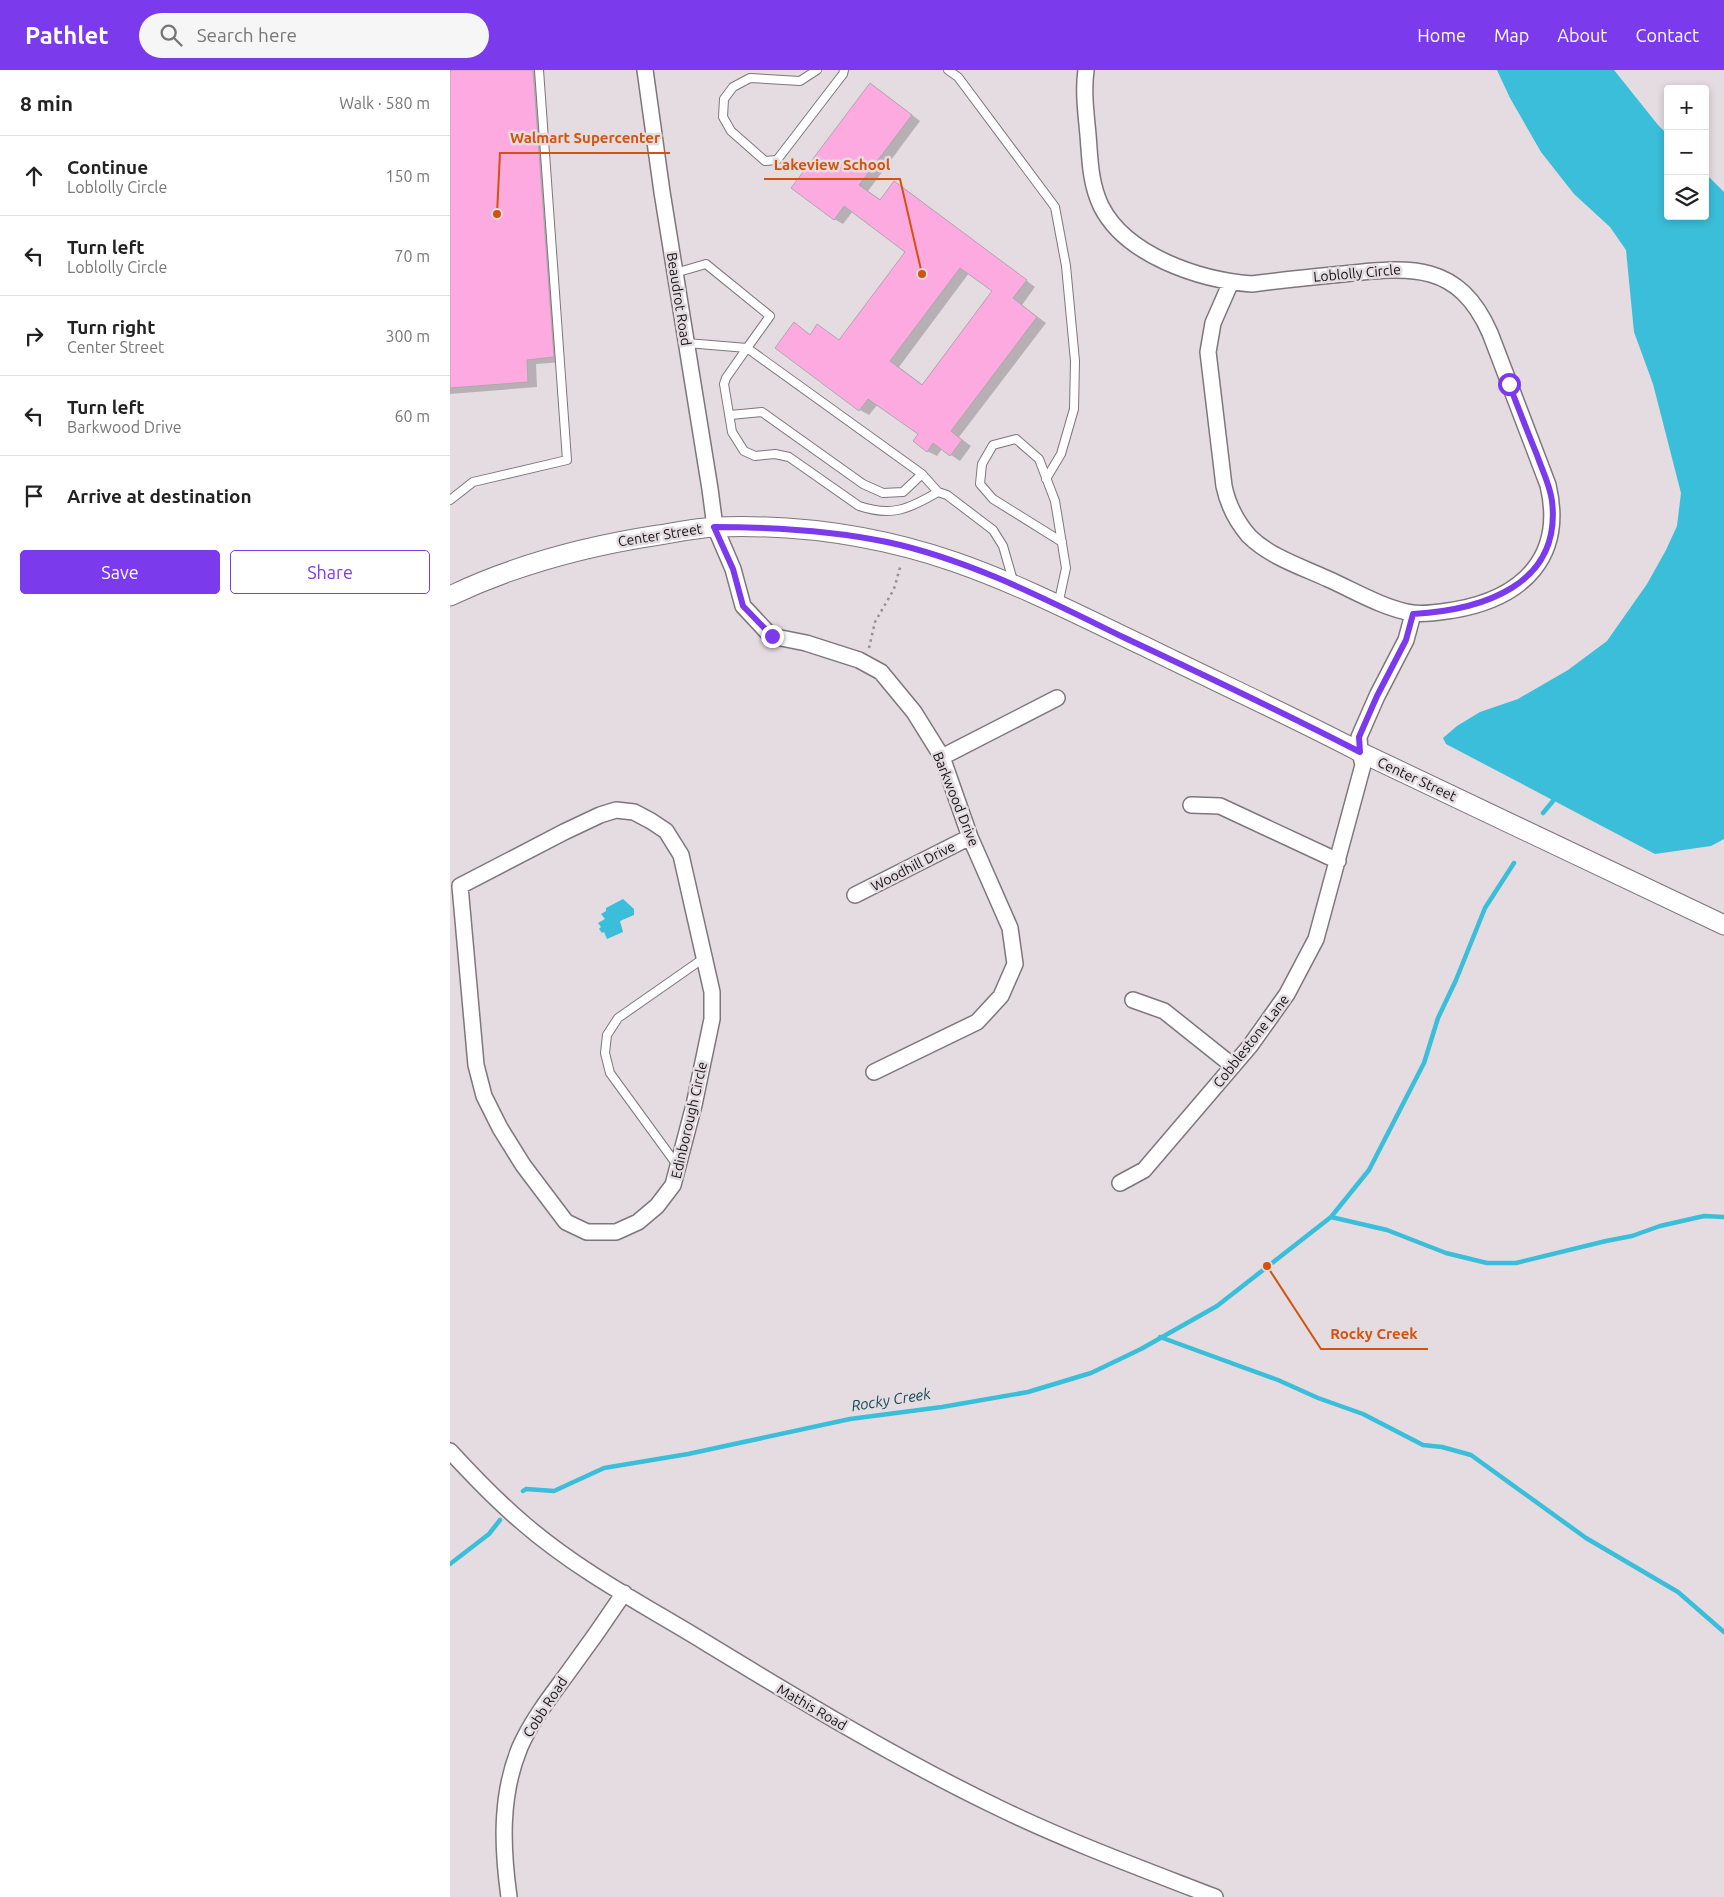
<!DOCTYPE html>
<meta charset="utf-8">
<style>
body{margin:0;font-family:Ubuntu,sans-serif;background:#f6f6f6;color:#222}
.controls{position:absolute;right:15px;top:15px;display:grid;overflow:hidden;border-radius:5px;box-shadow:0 2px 8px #0003}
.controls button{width:45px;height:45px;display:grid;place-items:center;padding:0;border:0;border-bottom:1px solid #e0e0e0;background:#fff;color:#222;font:25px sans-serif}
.stop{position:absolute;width:15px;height:15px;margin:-11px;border:4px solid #7c3aed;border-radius:50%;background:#fff}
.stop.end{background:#7c3aed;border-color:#fff;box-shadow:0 1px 5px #0008}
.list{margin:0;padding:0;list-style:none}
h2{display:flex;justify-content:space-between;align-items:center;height:65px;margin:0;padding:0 20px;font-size:21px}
h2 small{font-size:16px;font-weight:400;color:#767676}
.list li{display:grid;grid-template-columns:32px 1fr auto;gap:15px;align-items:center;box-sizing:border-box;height:80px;padding:0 20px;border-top:1px solid #e0e0e0}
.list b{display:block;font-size:19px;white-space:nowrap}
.list p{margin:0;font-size:16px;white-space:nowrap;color:#767676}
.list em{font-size:16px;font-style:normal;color:#767676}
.actions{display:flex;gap:10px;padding:15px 20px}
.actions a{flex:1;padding:11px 0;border:1px solid #7c3aed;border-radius:5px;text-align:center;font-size:18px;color:#7c3aed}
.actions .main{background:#7c3aed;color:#fff}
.icon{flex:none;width:28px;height:28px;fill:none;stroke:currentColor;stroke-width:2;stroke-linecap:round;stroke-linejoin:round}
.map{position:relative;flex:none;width:1274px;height:1827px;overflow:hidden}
header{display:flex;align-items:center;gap:30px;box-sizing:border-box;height:70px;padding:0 25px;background:#7c3aed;color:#fff}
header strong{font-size:24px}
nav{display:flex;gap:28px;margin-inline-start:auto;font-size:18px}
.search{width:350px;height:45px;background:#f6f6f6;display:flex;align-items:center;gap:12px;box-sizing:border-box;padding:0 18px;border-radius:28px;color:#767676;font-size:19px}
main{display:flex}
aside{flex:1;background:#fff}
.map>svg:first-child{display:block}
.water{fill:#3abed9}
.shadow{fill:#0003;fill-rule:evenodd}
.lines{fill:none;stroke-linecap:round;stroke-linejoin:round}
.stream{stroke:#3abed9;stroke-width:4.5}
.building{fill:#fdaae0;stroke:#afa7ac;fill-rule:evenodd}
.service-casing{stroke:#7e767b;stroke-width:10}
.minor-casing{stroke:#7e767b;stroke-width:18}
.tertiary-casing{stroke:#7e767b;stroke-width:21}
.path{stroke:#958f93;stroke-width:2.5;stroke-dasharray:2.5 4;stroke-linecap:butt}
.service{stroke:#fff;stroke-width:8}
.minor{stroke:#fff;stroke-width:15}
.tertiary{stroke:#fff;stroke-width:19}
.route{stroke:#7c3aed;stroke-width:6}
.labels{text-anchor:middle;stroke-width:5;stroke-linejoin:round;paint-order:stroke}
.street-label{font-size:14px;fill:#141113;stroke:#e4dce1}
.water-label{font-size:15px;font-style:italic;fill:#134a56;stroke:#e4dce1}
.leader{fill:none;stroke:#d3520d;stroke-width:2}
.callout-dot{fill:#d3520d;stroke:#e4dce1;stroke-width:2}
.callout-label{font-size:15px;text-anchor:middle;font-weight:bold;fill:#d3520d;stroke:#e4dce1;stroke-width:5;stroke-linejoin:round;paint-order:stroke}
</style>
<header>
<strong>Pathlet</strong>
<div class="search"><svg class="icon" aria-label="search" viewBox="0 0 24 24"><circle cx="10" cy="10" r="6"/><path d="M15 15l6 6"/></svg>Search here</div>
<nav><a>Home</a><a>Map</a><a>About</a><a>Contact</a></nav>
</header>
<main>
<aside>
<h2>8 min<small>Walk · 580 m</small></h2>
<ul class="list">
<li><svg class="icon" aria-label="ahead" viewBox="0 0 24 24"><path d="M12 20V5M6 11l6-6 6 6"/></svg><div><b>Continue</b><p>Loblolly Circle</p></div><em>150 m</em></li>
<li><svg class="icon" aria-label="left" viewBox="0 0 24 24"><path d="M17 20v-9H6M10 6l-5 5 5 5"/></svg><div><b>Turn left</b><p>Loblolly Circle</p></div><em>70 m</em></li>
<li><svg class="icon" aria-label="right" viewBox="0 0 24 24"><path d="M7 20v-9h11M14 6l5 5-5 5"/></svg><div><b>Turn right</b><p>Center Street</p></div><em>300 m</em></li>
<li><svg class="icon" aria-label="left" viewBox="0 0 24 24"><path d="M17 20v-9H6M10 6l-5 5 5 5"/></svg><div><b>Turn left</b><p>Barkwood Drive</p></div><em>60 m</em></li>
<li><svg class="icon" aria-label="arrive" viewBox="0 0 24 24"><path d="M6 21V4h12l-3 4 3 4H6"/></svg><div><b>Arrive at destination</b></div></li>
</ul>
<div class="actions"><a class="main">Save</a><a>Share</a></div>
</aside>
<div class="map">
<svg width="1274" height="1827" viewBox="0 0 1274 1827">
<rect width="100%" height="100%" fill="#e4dce1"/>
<path class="water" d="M1047,0h117l44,55 10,10v81h37v-43l19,19v647l-13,7 -56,8 -209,-110 -3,-6 14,-12 23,-14 38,-13 50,-29 39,-29 40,-57 19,-34 11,-24 4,-33 -28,-109 -19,-52 -8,-82 -16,-23 -36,-33 -33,-42 -31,-54z
M173,829l11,10v6l-14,6 3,11 -16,7 -3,-7 -2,1 -3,-4 2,-2 -3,-4 7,-4 -4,-5 5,-3v-3z"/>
<path class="shadow" d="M0,0h91l22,292 -27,2 1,23 -87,7z
M429,20l41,31 -52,70 13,9 13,-17 10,5 131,99 -13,18 24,18 -87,114 12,9 -11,15 -18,-12 -5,7 -10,-5 -7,-17 -42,-30 -9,11 -9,-5 -66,-86 17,11 29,6 67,-90 -54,-40 -10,13 -9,-5zM519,203l24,18 -70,94 -24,-18z"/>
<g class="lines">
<path class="stream" d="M1093,743l10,-12
M881,1147l56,13 59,23 41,10h29l90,-22 26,-5 28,-10 44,-10 20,1
M710,1267l118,43 40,18 45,16 60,31 19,2 29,8 115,83 92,54 46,40
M73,1421l3,-2 28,2 50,-23 84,-14 162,-35 92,-12 86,-15 63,-19 50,-24 76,-43 114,-89 38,-47 55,-107 14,-45 18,-38 29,-72 29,-45
M0,1494l39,-30 11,-14"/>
</g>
<path class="building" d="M0,0h83l21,287 -27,3 1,22 -78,6z
M420,13l42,32 -53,70 21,15 14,-19 133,99 -14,18 24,19 -86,114 11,9 -12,16 -17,-13 -6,9 -14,-11 5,-7 -50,-35 -9,12 -84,-63 19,-26 16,13 7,-11 22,16 66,-88 -61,-46 -10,14 -43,-32zM510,198l32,23 -70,94 -32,-24z"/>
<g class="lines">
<g class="service-casing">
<path id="service" d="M367,0l-17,11 -50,-3 -17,9 -9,12 -1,18 8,14 34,30 12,-1 66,-86 1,-4
M498,0l10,7 97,130 11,59 9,95 -1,48 -13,45 -15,25
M225,203l31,-9 64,52 -23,32 175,126 16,18
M237,273l60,5 -21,30 -2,6 8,48 12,19 11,5 20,-2 14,3 70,49c33,11 50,3 79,-14l9,3 46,35 10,16 11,38
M280,345l32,-3 101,72 20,9 20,-1 19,-18
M0,430l23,-18 94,-22 -28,-390
M608,535l8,-37 -11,-67 -16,-42 -23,-20 -23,6 -11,19 -2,20 13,15 69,43
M227,1095l-67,-92 -5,-20 2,-18 11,-17 86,-60"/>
</g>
<g class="minor-casing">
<path id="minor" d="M195,0l17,122 48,297 5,38 18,42 10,37 28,30 35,7 53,17 22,12 33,40 28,45 28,80 40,91 5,36 -14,32 -24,26 -103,50
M636,0c-3,22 0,43 2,65 2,24 2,48 13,71 25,50 99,74 151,78 30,-4 60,-7 91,-10 67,-7 115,-13 147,59l58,152c17,72 -25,113 -94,125 -13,2 -29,5 -42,3 -29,-5 -57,-22 -84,-34 -26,-12 -58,-22 -79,-43 -13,-15 -21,-31 -25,-50l-16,-134 5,-29 18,-41
M492,687l115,-59
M741,735l29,1 118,55
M166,740l18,2 17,9 15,10 15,24 31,137v27l-18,86 -21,80 -16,21 -19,16 -22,10h-29l-21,-10 -43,-57 -23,-37 -16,-32 -8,-31 -16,-179 104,-54 36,-17z
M405,825l115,-58
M683,930l31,11 69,55
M670,1113l24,-13 106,-124 37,-52 29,-55 47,-174 -3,-13 -1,-15 18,-41 29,-56 7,-26
M0,1381c23,25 47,50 73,72 54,47 119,81 180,118 97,59 194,118 296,167 70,34 144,61 216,89
M59,1827c-7,-50 -9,-102 11,-150 12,-27 30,-50 47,-73 20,-27 39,-54 57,-81"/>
</g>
<g class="tertiary-casing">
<path id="tertiary" d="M0,526c67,-32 136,-50 209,-61 19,-3 38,-7 57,-8 81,-3 163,9 239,35 66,23 128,55 191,85 71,35 143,68 214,105l364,173"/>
</g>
<path class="path" d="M419,578l6,-26 19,-33 7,-25"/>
<use href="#service" class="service"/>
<use href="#minor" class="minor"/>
<use href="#tertiary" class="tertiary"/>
</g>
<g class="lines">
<path class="route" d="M322,566l-29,-30 -10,-37 -19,-42c59,0 116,3 173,15 84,18 162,59 238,96 79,37 157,74 235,114l-1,-15 18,-41 29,-56 7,-26c68,-4 149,-28 139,-113 -2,-16 -10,-31 -15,-46 -10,-24 -19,-48 -28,-71"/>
</g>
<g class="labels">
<g class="street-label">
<text transform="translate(907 203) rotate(-5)" y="5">Loblolly Circle</text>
<text transform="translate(229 229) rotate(81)" y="5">Beaudrot Road</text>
<text transform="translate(210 465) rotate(-9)" y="5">Center Street</text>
<text transform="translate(967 709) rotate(25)" y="5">Center Street</text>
<text transform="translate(506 729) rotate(68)" y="5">Barkwood Drive</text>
<text transform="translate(463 796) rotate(-27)" y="5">Woodhill Drive</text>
<text transform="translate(801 971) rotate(-52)" y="5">Cobblestone Lane</text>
<text transform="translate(239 1050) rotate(-77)" y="5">Edinborough Circle</text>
<text transform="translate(95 1637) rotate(-57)" y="5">Cobb Road</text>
<text transform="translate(362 1637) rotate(30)" y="5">Mathis Road</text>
</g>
<g class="water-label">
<text transform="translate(441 1330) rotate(-9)" y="5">Rocky Creek</text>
</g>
</g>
<path class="leader" d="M47 144L50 83H220M472 204L450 109H314M817 1196L871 1279H978"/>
<g class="callout-dot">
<circle cx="47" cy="144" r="5"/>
<circle cx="472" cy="204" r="5"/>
<circle cx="817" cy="1196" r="5"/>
</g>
<g class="callout-label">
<text x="135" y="73">Walmart Supercenter</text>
<text x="382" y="100">Lakeview School</text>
<text x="924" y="1269">Rocky Creek</text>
</g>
</svg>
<div class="controls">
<button>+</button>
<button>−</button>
<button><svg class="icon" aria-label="layers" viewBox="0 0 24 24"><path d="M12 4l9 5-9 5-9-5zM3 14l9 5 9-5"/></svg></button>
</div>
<div class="stop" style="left:1059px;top:314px"></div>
<div class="stop end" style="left:322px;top:566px"></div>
</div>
</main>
